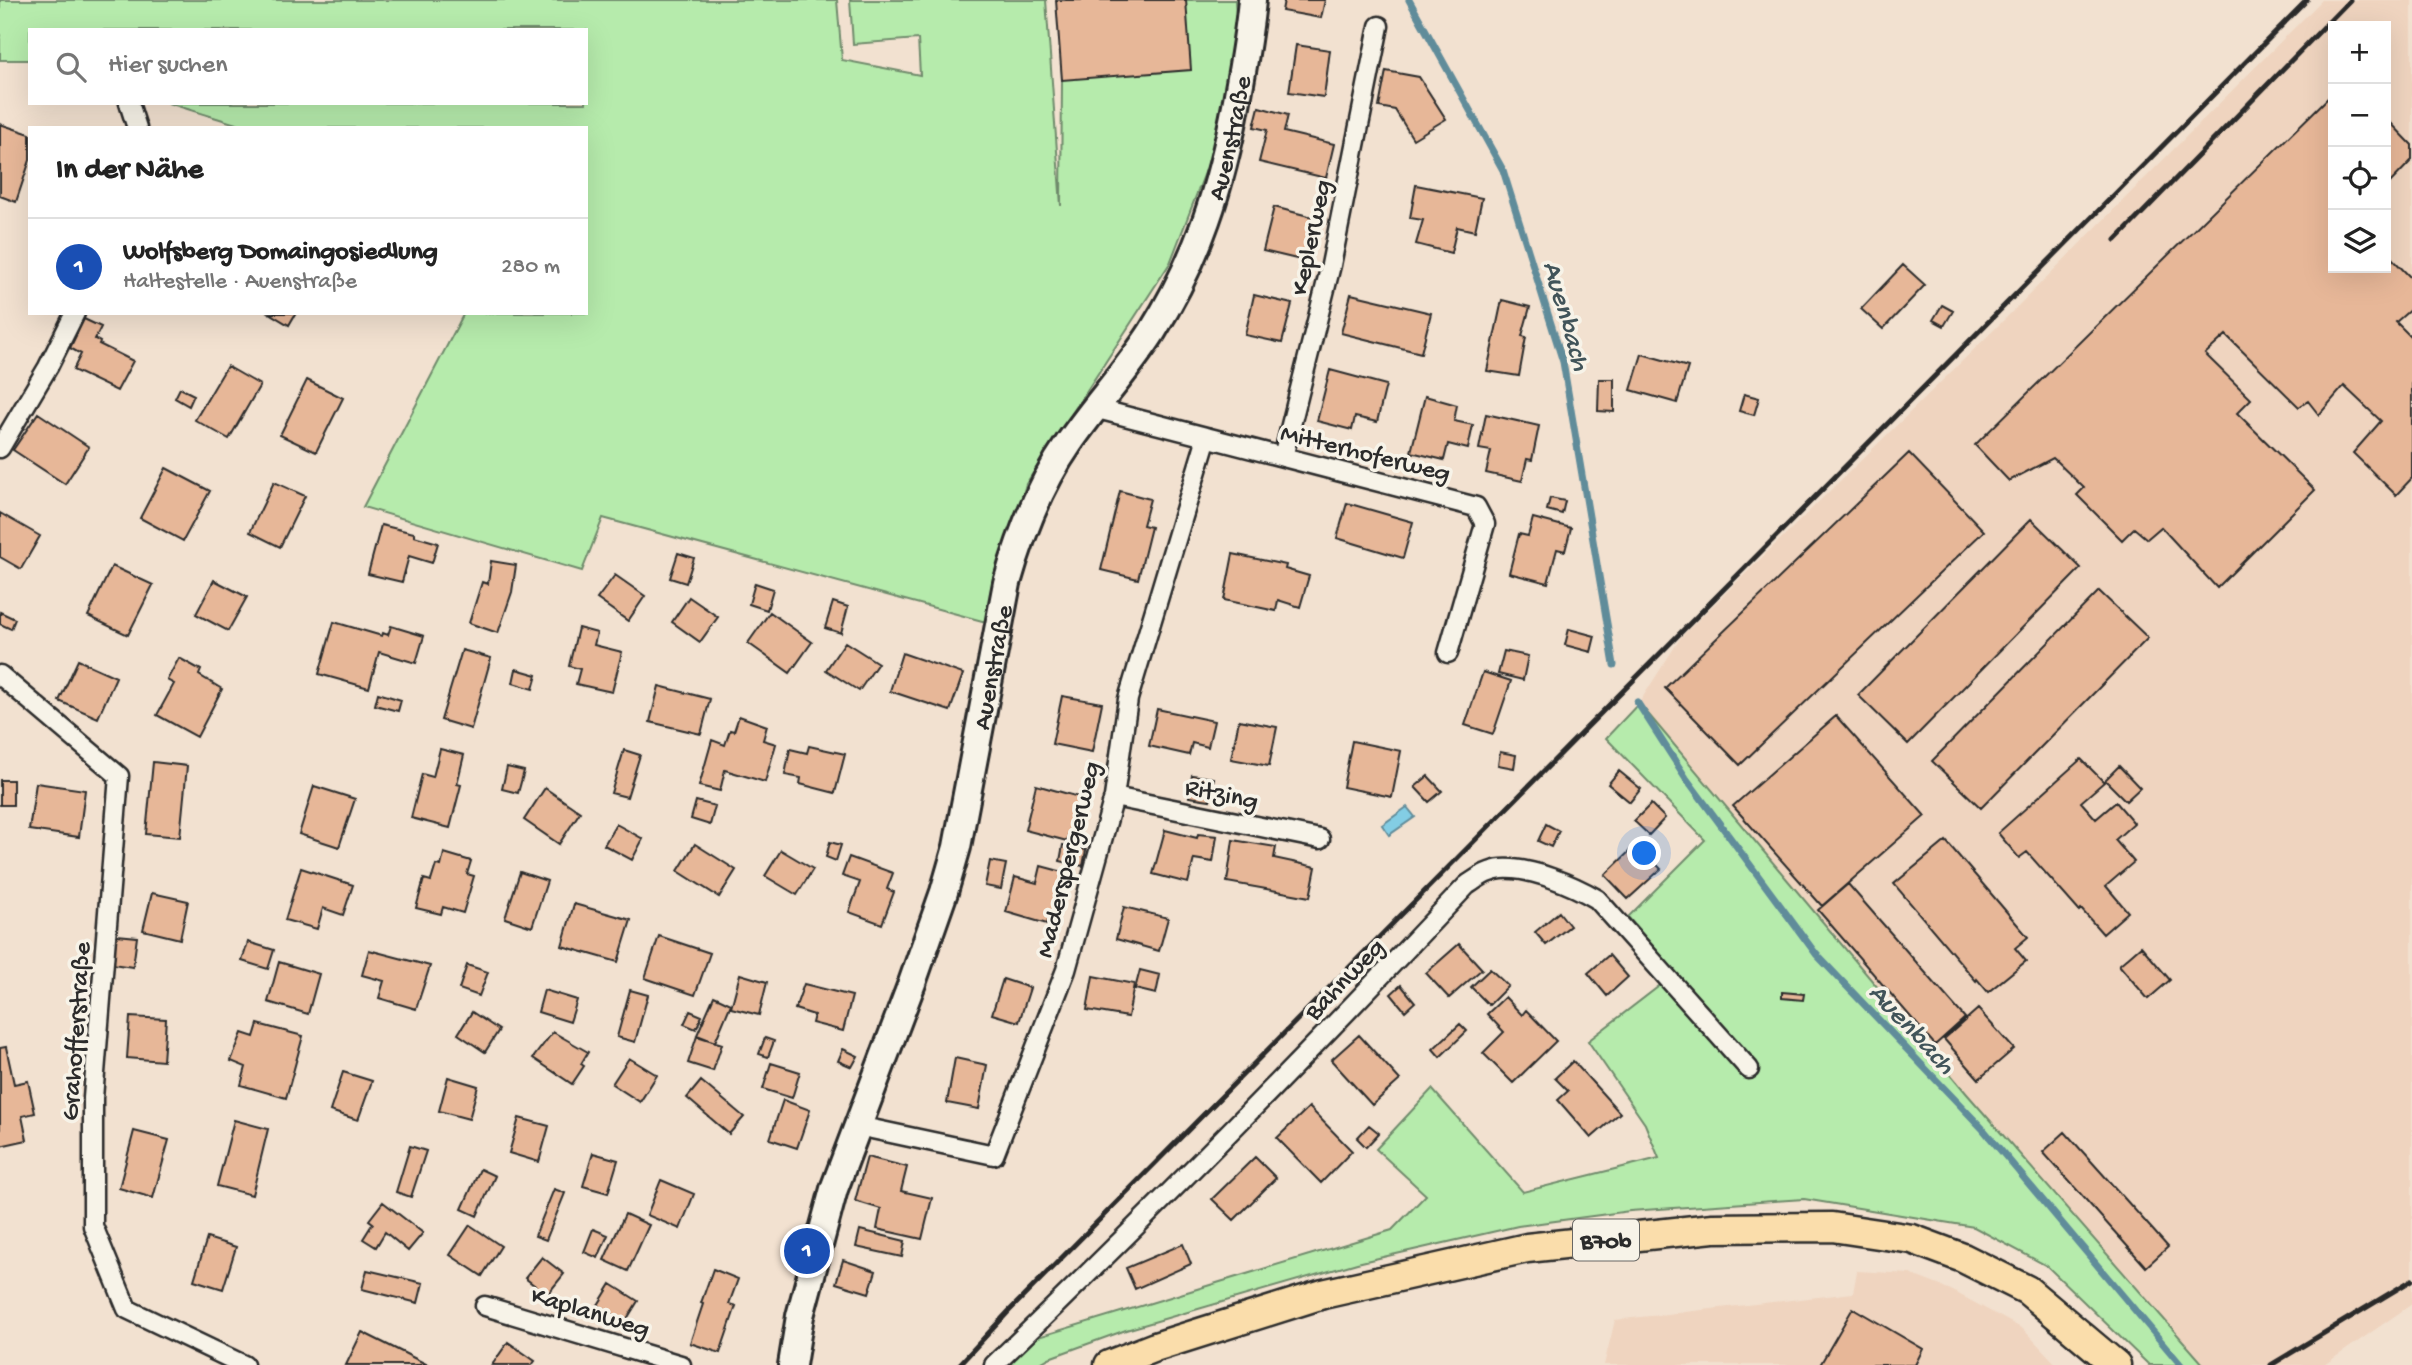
<!DOCTYPE html>
<html lang="de">
<meta charset="utf-8">
<style>
body{margin:0;font-family:"Gochi Hand",sans-serif;background:#f2f2f2;color:#222}
.controls{position:absolute;right:21px;top:21px;display:grid;overflow:hidden;border-radius:0px;box-shadow:0 7px 28px #0002}
.controls button{width:63px;height:63px;display:grid;place-items:center;padding:0;border:0;border-bottom:2px solid #e0e0e0;background:#fff;color:#222;font:35px sans-serif}
.you{position:absolute;left:1645px;top:854px;width:24px;height:24px;margin:-18px;border:5px solid #fff;border-radius:50%;background:#1a73e8;box-shadow:0 0 0 10px #1a73e833}
.badge{display:grid;place-items:center;width:46px;height:46px;border-radius:50%;background:#7c3aed;color:#fff;font-size:23px;font-weight:700}
.pin{position:absolute;translate:-50% -50%;border:4px solid #fff;box-shadow:0 2px 7px #0006}
.list{margin:0;padding:0;list-style:none}
h2{display:flex;justify-content:space-between;align-items:center;height:91px;margin:0;padding:0 28px;font-size:30px}
h2 small{font-size:23px;font-weight:400;color:#767676}
.list li{display:grid;grid-template-columns:46px 1fr auto;gap:21px;align-items:center;box-sizing:border-box;height:98px;padding:0 28px;border-top:2px solid #e0e0e0}
.list b{display:block;font-size:26px;white-space:nowrap}
.list p{margin:0;font-size:23px;white-space:nowrap;color:#767676}
.list em{font-size:23px;font-style:normal;color:#767676}
.icon{flex:none;width:38px;height:38px;fill:none;stroke:currentColor;stroke-width:2;stroke-linecap:round;stroke-linejoin:round}
.map{position:relative;flex:none;width:2412px;height:1365px;overflow:hidden}
.search{position:absolute;background:#fff;box-shadow:0 7px 28px #0002;left:28px;top:28px;width:560px;height:77px;display:flex;align-items:center;gap:18px;box-sizing:border-box;padding:0 24px;border-radius:0px;color:#767676;font-size:26px}
.panel{position:absolute;background:#fff;box-shadow:0 7px 28px #0002;left:28px;top:126px;width:560px;height:189px;border-radius:0px}
.map>svg:first-child{display:block}
.built{fill:#efd4bf;fill-rule:evenodd}
.green{fill:#b6ebac;stroke:#708b6c;stroke-width:2}
.water{fill:#83cde4;stroke:#608c9a;stroke-width:2}
.lines{fill:none;stroke-linecap:round;stroke-linejoin:round}
.stream{stroke:#608c9a;stroke-width:7}
.building{fill:#e7b798;stroke:#2b2b2b;stroke-width:2}
.street-casing{stroke:#2b2b2b;stroke-width:23}
.secondary-casing{stroke:#2b2b2b;stroke-width:32}
.primary-casing{stroke:#2b2b2b;stroke-width:33}
.street{stroke:#f7f3e8;stroke-width:18}
.secondary{stroke:#f7f3e8;stroke-width:26}
.primary{stroke:#faddab;stroke-width:28}
.rail{stroke:#2b2b2b;stroke-width:5}
.labels{text-anchor:middle;stroke-width:7;stroke-linejoin:round;paint-order:stroke}
.shield{fill:#f7f3e8;stroke:#686764;stroke-width:2}
.shield-label{font-size:24px;font-weight:bold;fill:#2b2b2b}
.street-label{font-size:26px;fill:#2b2b2b;stroke:#f7f3e8}
.water-label{font-size:28px;font-style:italic;fill:#415459;stroke:#f7f3e8}
</style>
<div class="map">
<svg width="2412" height="1365" viewBox="0 0 2412 1365">
<rect width="100%" height="100%" fill="#f2e1d0"/>
<filter id="ink" filterUnits="userSpaceOnUse"><feTurbulence type="fractalNoise" baseFrequency=".0143" numOctaves="2"/><feDisplacementMap in="SourceGraphic" scale="14" xChannelSelector="R" yChannelSelector="G"/><feConvolveMatrix kernelMatrix="1 2 1 2 8 2 1 2 1" color-interpolation-filters="sRGB"/></filter>
<g filter="url(#ink)">
<path class="built" d="M2322,0h90v1304l-88,61h-120l-237,-271 -328,-391 42,-66 325,-319zM2333,26h53v242h-53z
M1857,1271l53,3 41,16 72,39 34,36h-453l11,-45 238,-27z"/>
<path class="green" d="M0,0h837l5,60 78,15 -2,-36 -65,5 -3,-44h196l15,206 1,-126 124,-80h49l5,82 -70,181 -144,221 -40,138 -383,-104 -21,53 -219,-64 101,-194h122v-185h-337l-81,-25h418v-73h-556v30h-30z
M1639,703l328,391 237,271h-55l-102,-99 -73,-39 -170,-28 -174,12 -112,15 -161,37 -231,67 -77,28 -12,7h-30l21,-25 364,-110 34,-35 -50,-46 56,-60 91,103 136,-34 -14,-34 -57,-83 88,-68 -48,-56 77,-77 -99,-102z"/>
<path class="water" d="M1407,807l8,10 -26,18 -7,-10z"/>
<g class="lines">
<path class="stream" d="M1409,0l94,170 60,192 51,303
M1637,702l49,76 130,176 166,174 199,237"/>
</g>
<path class="building" d="M1056,0h130l5,70 -129,10z
M1284,0h41l-4,18 -39,-7z
M1296,45l34,5 -6,47 -35,-5z
M1386,71l33,6 27,42 -33,20 -18,-29 -16,-3z
M2333,93v175h53v-16l26,27v29l-16,14 16,16v140l-16,17 -43,-42 28,-32 -37,-35 -25,29 -11,-14 -9,6 -73,-72 -21,19 46,45 -14,14 78,77 -98,98 -56,-61 -14,12 -13,-11 -12,12 -45,-45 7,-7 -31,-30 -44,23 -34,-36z
M1259,107l29,8 -4,17 50,12 -8,34 -67,-16 8,-32 -13,-3z
M2386,118l26,27v15l-26,27z
M0,124l30,10v26l-14,42 -16,-6z
M1416,185l66,13 -7,33 -18,-4 -6,26 -35,-9 7,-24 -13,-2z
M1274,207l42,11 -11,43 -42,-10z
M1903,265l22,20 -42,44 -22,-20z
M1351,294l80,19 -10,40 -80,-20z
M1254,295l38,9 -10,39 -37,-8z
M1502,300l28,7 -8,29 4,1 -7,39 -32,-5z
M1942,305l11,6 -9,15 -11,-6z
M269,313h27l-7,12z
M84,319l17,8 -6,12 5,3 -1,2 34,17 -16,30 -44,-21 8,-16 -11,-6z
M1642,354l46,13 -11,36 -46,-13z
M227,366l33,19 -31,54 -34,-19z
M1330,370l56,15 -9,37 -22,-5 -3,13 -35,-9z
M1599,379h15v33l-16,-1z
M307,380l36,18 -27,54 -36,-17z
M180,388l14,7 -5,11 -14,-8z
M1744,394l15,4 -5,17 -15,-4z
M1425,396l32,9 -3,16 19,4 -5,24 -20,-5 -4,16 -33,-8z
M38,413l51,34 -24,37 -52,-34z
M1486,414l53,12 -7,34 -5,-1 -5,22 -36,-8 5,-22 -12,-2z
M1909,453l75,78 -244,234 -75,-77z
M166,468l44,23 -27,50 -43,-23z
M274,482l31,14 -25,51 -30,-15z
M1120,491l30,8 -7,26 8,2 -13,52 -37,-9z
M1550,498l15,3 -3,13 -15,-4z
M1347,503l66,19 -10,36 -66,-20z
M0,513l40,23 -19,33 -21,-12z
M1533,518l38,10 -6,23 -8,-2 -9,34 -39,-10 10,-39 9,2z
M2031,519l50,49 -173,176 -50,-49z
M381,525l33,8v3l24,7 -6,20 -23,-7 -7,26 -34,-8z
M678,553l16,5 -8,25 -16,-5z
M1233,554l53,11 -1,4 24,7 -9,31 -22,-7 -2,11 -52,-11z
M491,561l25,4 -4,27 -14,41 -29,-10 13,-41 6,2z
M112,566l41,19 -25,50 -40,-19z
M615,575l30,21 -17,25 -31,-22z
M214,580l33,17 -19,34 -32,-17z
M755,583l18,6 -6,21 -18,-6z
M2099,591l49,47 -167,170 -49,-47z
M689,597l29,20 -18,25 -28,-20z
M833,602l15,5 -7,26 -16,-5z
M0,612l15,7 -4,10 -11,-5z
M770,612l42,30 -22,31 -42,-30z
M334,622l48,14 1,-3 5,2 3,-9 33,10 -8,27 -37,-11 -10,36 -50,-14z
M578,628l19,5 -3,12 28,7 -10,40 -36,-8 4,-15 -11,-3z
M1569,629l26,7 -4,16 -26,-7z
M845,642l33,21 -19,28 -33,-21z
M462,650l29,8 -20,71 -30,-9z
M1504,651l24,5 -5,24 -25,-6z
M902,653l61,21 -13,37 -60,-20z
M179,658l22,12 -2,5 23,14 -25,48 -40,-22 17,-31 -7,-4z
M78,660l38,17 -18,41 -39,-17z
M516,669l21,6 -4,14 -20,-6z
M1483,672l28,9 -18,53 -28,-9z
M659,686l51,13 -9,35 -51,-12z
M378,693l23,7 -3,11 -23,-6z
M1062,696l40,7 -10,49 -40,-8z
M1157,709l57,12 -6,26 -16,-4 -3,12 -40,-9z
M739,716l28,10 -4,14 13,4 -11,38 -40,-12 -5,21 -21,-5 13,-46 13,5 5,-15 4,1z
M1836,716l89,100 -103,90 -89,-100z
M1239,720l38,7 -8,39 -38,-7z
M1352,741l49,10 -9,46 -49,-10z
M809,746l36,8 -10,39 -35,-9 1,-6 -16,-3 5,-26 17,4z
M440,749l24,6 -7,29 4,1 -11,43 -39,-10 11,-44 11,3z
M624,750l16,5 -13,42 -16,-4z
M1500,752l16,3 -2,13 -16,-3z
M2081,759l23,23 -23,20 15,17 20,-17 18,21 -19,17 19,22 -28,24 22,26 -25,22 -22,-25 -2,2 -52,-59 -8,6 -21,-25z
M153,762l34,4 -7,71 -34,-3z
M2119,766l21,22 -14,13 -21,-21z
M507,767l17,4 -6,22 -16,-4z
M1619,771l22,18 -11,13 -22,-18z
M1192,775l22,3 -4,22 -21,-3z
M1428,776l14,15 -13,11 -14,-15z
M0,780h13v25h-13z
M36,783l49,7 -6,47 -50,-7z
M1036,785l43,12 -12,44 -42,-11z
M314,786l41,13 -16,48 -40,-13z
M545,788l35,24 -21,32 -35,-24z
M696,801l19,5 -5,19 -19,-6z
M1651,804l14,14 -16,17 -15,-14z
M616,824l27,15 -11,21 -28,-15z
M1546,824l13,7 -8,16 -13,-6z
M1165,830l32,8 1,-4 19,2 -4,26 -19,-3 -6,24 -35,-9z
M1233,840l43,7 -2,11 42,9 -6,30 -83,-15z
M1946,841l82,96 -13,11 11,13 -38,31 -11,-13 -1,2 -82,-97z
M830,842l11,3 -5,16 -10,-4z
M695,844l41,26 -17,27 -41,-26z
M1637,844l24,25 -33,30 -23,-24z
M1063,845l23,5 -3,16 -23,-5z
M781,850l32,19 -16,26 -32,-19z
M444,853l27,8 -4,13 7,2 -11,37 -20,-6 -2,7 -25,-6 8,-29 7,2 5,-16 5,1z
M849,857l44,16 -6,16 7,3 -12,32 -33,-12 11,-30 -18,-6z
M990,861l16,3 -5,25 -16,-3z
M1041,866l26,7 -10,41 -7,-1 -3,11 -41,-12 9,-35 22,6z
M301,868l52,17 -10,30 -20,-7 -6,21 -32,-9z
M520,872l27,9 -15,46 -27,-9z
M1848,884l117,134 -30,27 -117,-135z
M152,893l36,8 -8,38 -37,-9z
M574,904l57,16 -13,42 -56,-16z
M1124,907l44,11 -9,33 -43,-12z
M1559,912l11,14 -24,19 -11,-13z
M117,935l20,2 -4,30 -21,-3z
M659,936l51,17 -15,42 -50,-17z
M248,942l26,8 -6,19 -26,-8z
M1459,944l23,25 -33,29 -23,-25z
M2141,946l29,34 -22,19 -29,-34z
M369,950l61,16 -14,43 -37,-11 5,-17 -22,-6z
M1609,955l19,22 -21,19 -19,-23z
M279,962l40,12 -11,40 -40,-12z
M467,965l21,7 -9,24 -20,-7z
M1490,969l18,17 -19,19 -18,-18z
M1140,970l20,5 -4,19 -21,-5z
M740,974l27,8 -8,33 -28,-7z
M1093,976l41,8 -6,33 -41,-7z
M1003,979l27,9 -11,34 -27,-8z
M804,984l48,12 -9,35 -31,-8 2,-8 -19,-6z
M1401,985l14,17 -10,9 -14,-17z
M544,990l33,10 -7,22 -32,-10z
M630,990l18,5 -13,47 -18,-5z
M1782,992l22,2 -1,6 -21,-2z
M714,996l17,8 -16,38 -18,-7z
M1505,997l17,18 4,-5 30,31 -43,42 -30,-30 21,-21 -17,-18z
M1978,1009l36,40 -35,30 -35,-40z
M690,1011l12,5 -6,13 -12,-5z
M472,1012l27,18 -14,22 -27,-18z
M130,1017l36,2 -3,42 -36,-3z
M258,1024l45,12 -17,62 -45,-13 5,-18 -15,-6 11,-28 12,4z
M1460,1024l7,7 -27,26 -7,-8z
M553,1032l35,20 -7,12 3,2 -12,18 -39,-26z
M1359,1035l41,45 -28,25 -41,-45z
M697,1036l25,8 -9,27 -25,-8z
M765,1038l9,3 -6,16 -9,-3z
M6,1047l8,37 14,-3 7,32 -13,3 5,24 -27,6v-98z
M843,1049l15,7 -6,11 -14,-6z
M629,1058l28,17 -17,27 -28,-18z
M955,1058l32,7 -8,44 -32,-6z
M1573,1061l47,52 -29,25 -33,-38 10,-9 -13,-13z
M771,1063l29,9 -8,26 -29,-9z
M343,1072l29,9 -14,39 -28,-9z
M448,1077l30,9 -9,33 -30,-8z
M701,1081l43,36 -15,17 -42,-36z
M783,1100l27,10 -13,38 -27,-9z
M1309,1107l43,44 -31,32 -44,-45z
M519,1118l30,8 -10,36 -30,-9z
M234,1120l34,9 -16,66 -35,-9z
M1369,1125l10,8 -13,14 -9,-9z
M134,1131l35,9 -16,58 -34,-10z
M2065,1132l103,115 -22,20 -103,-115z
M410,1146l16,5 -15,46 -15,-5z
M593,1153l25,7 -10,33 -25,-7z
M867,1157l40,10 -6,24 31,7 -10,41 -45,-10 4,-20 -26,-8z
M1255,1157l21,21 -42,42 -22,-21z
M480,1169l15,7 -18,40 -15,-7z
M661,1180l33,14 -14,35 -33,-14z
M554,1189l11,4 -19,47 -11,-4z
M383,1202l40,31 -15,18 -23,-19 -9,15 -13,-8 10,-16 -4,-3z
M625,1214l24,11 -21,46 -24,-11z
M470,1225l31,21 -19,30 -32,-21z
M593,1229l15,6 -10,23 -14,-6z
M860,1230l45,11 -3,16 -46,-10z
M207,1238l29,9 -13,42 -29,-9z
M1183,1244l8,20 -56,25 -9,-21z
M542,1257l22,17 -17,21 -22,-17z
M843,1260l33,11 -7,22 -33,-10z
M713,1269l25,10 -9,25 7,2 -16,47 -30,-10 13,-39 -2,-1z
M367,1270l56,13 -5,20 -56,-14z
M611,1284l27,17 -13,21 -27,-17z
M1853,1308l70,41 -8,16h-95z
M362,1332l66,33h-82z
M508,1342l27,19 -3,4h-40z"/>
<g class="lines">
<g class="street-casing">
<path id="street" d="M129,103l8,25
M1094,408l382,99 9,17 -37,129
M0,448l48,-81 27,-54
M1283,457l48,-192 48,-239
M0,675l119,101 -26,322v128l34,83 117,56
M1114,797l206,42
M858,1126l136,29 72,-185 48,-173 14,-98 79,-262
M485,1306l196,59
M994,1365c162,-156 319,-316 473,-480 11,-7 21,-15 35,-16 29,-2 71,16 95,30l152,170"/>
</g>
<g class="secondary-casing">
<g id="secondary">
<path id="s1" d="M792,1365l8,-49 34,-127 78,-206 32,-91 13,-45 50,-264c14,-50 32,-97 62,-140 26,-38 58,-72 83,-111 47,-75 69,-145 85,-232 6,-33 12,-66 15,-100"/>
</g>
</g>
<g class="primary-casing">
<path id="primary" d="M1109,1365l46,-18 168,-53 204,-46 186,-20 119,-1 80,12 51,19 64,32 89,75"/>
</g>
<use href="#street" class="street"/>
<use href="#secondary" class="secondary"/>
<use href="#primary" class="primary"/>
<path class="rail" d="M2116,240l234,-240
M959,1365l50,-54 1298,-1311
M2271,1365l141,-85"/>
</g>
</g>
<g class="labels">
<rect class="shield" x="1573" y="1219.5" width="66" height="41" rx="5"/>
<g class="shield-label">
<text x="1606" y="1248">B70b</text>
</g>
<g class="street-label">
<text dy="9" stroke="none"><textPath href="#s1" startOffset="1316">Auenstraße</textPath></text>
<text transform="translate(1309 237) rotate(-78)" y="9">Keplerweg</text>
<text transform="translate(1366 451) rotate(14)" y="9">Mitterhoferweg</text>
<text dy="9" stroke="none"><textPath href="#s1" startOffset="728">Auenstraße</textPath></text>
<text transform="translate(1222 792) rotate(12)" y="9">Ritzing</text>
<text transform="translate(1066 859) rotate(-76)" y="9">Maderspergerweg</text>
<text transform="translate(1343 978) rotate(-46)" y="9">Bahnweg</text>
<text transform="translate(74 1031) rotate(-86)" y="9">Grahofferstraße</text>
<text transform="translate(591 1310) rotate(17)" y="9">Kaplanweg</text>
</g>
<g class="water-label">
<text transform="translate(1569 315) rotate(74)" y="10">Auenbach</text>
<text transform="translate(1914 1027) rotate(47)" y="10">Auenbach</text>
</g>
</g>
</svg>
<div class="controls">
<button>+</button>
<button>−</button>
<button><svg class="icon" aria-label="locate" viewBox="0 0 24 24"><circle cx="12" cy="12" r="6"/><path d="M12 2v4M12 18v4M2 12h4M18 12h4"/></svg></button>
<button><svg class="icon" aria-label="layers" viewBox="0 0 24 24"><path d="M12 4l9 5-9 5-9-5zM3 14l9 5 9-5"/></svg></button>
</div>
<div class="you"></div>
<div class="pin badge" style="left:807px;top:1251px;background:#1a4fb4">1</div>
<div class="search"><svg class="icon" aria-label="search" viewBox="0 0 24 24"><circle cx="10" cy="10" r="6"/><path d="M15 15l6 6"/></svg>Hier suchen</div>
<section class="panel">
<h2>In der Nähe<small></small></h2>
<ul class="list">
<li><span class="badge" style="background:#1a4fb4">1</span><div><b>Wolfsberg Domaingosiedlung</b><p>Haltestelle · Auenstraße</p></div><em>280 m</em></li>
</ul>
</section>
</div>
